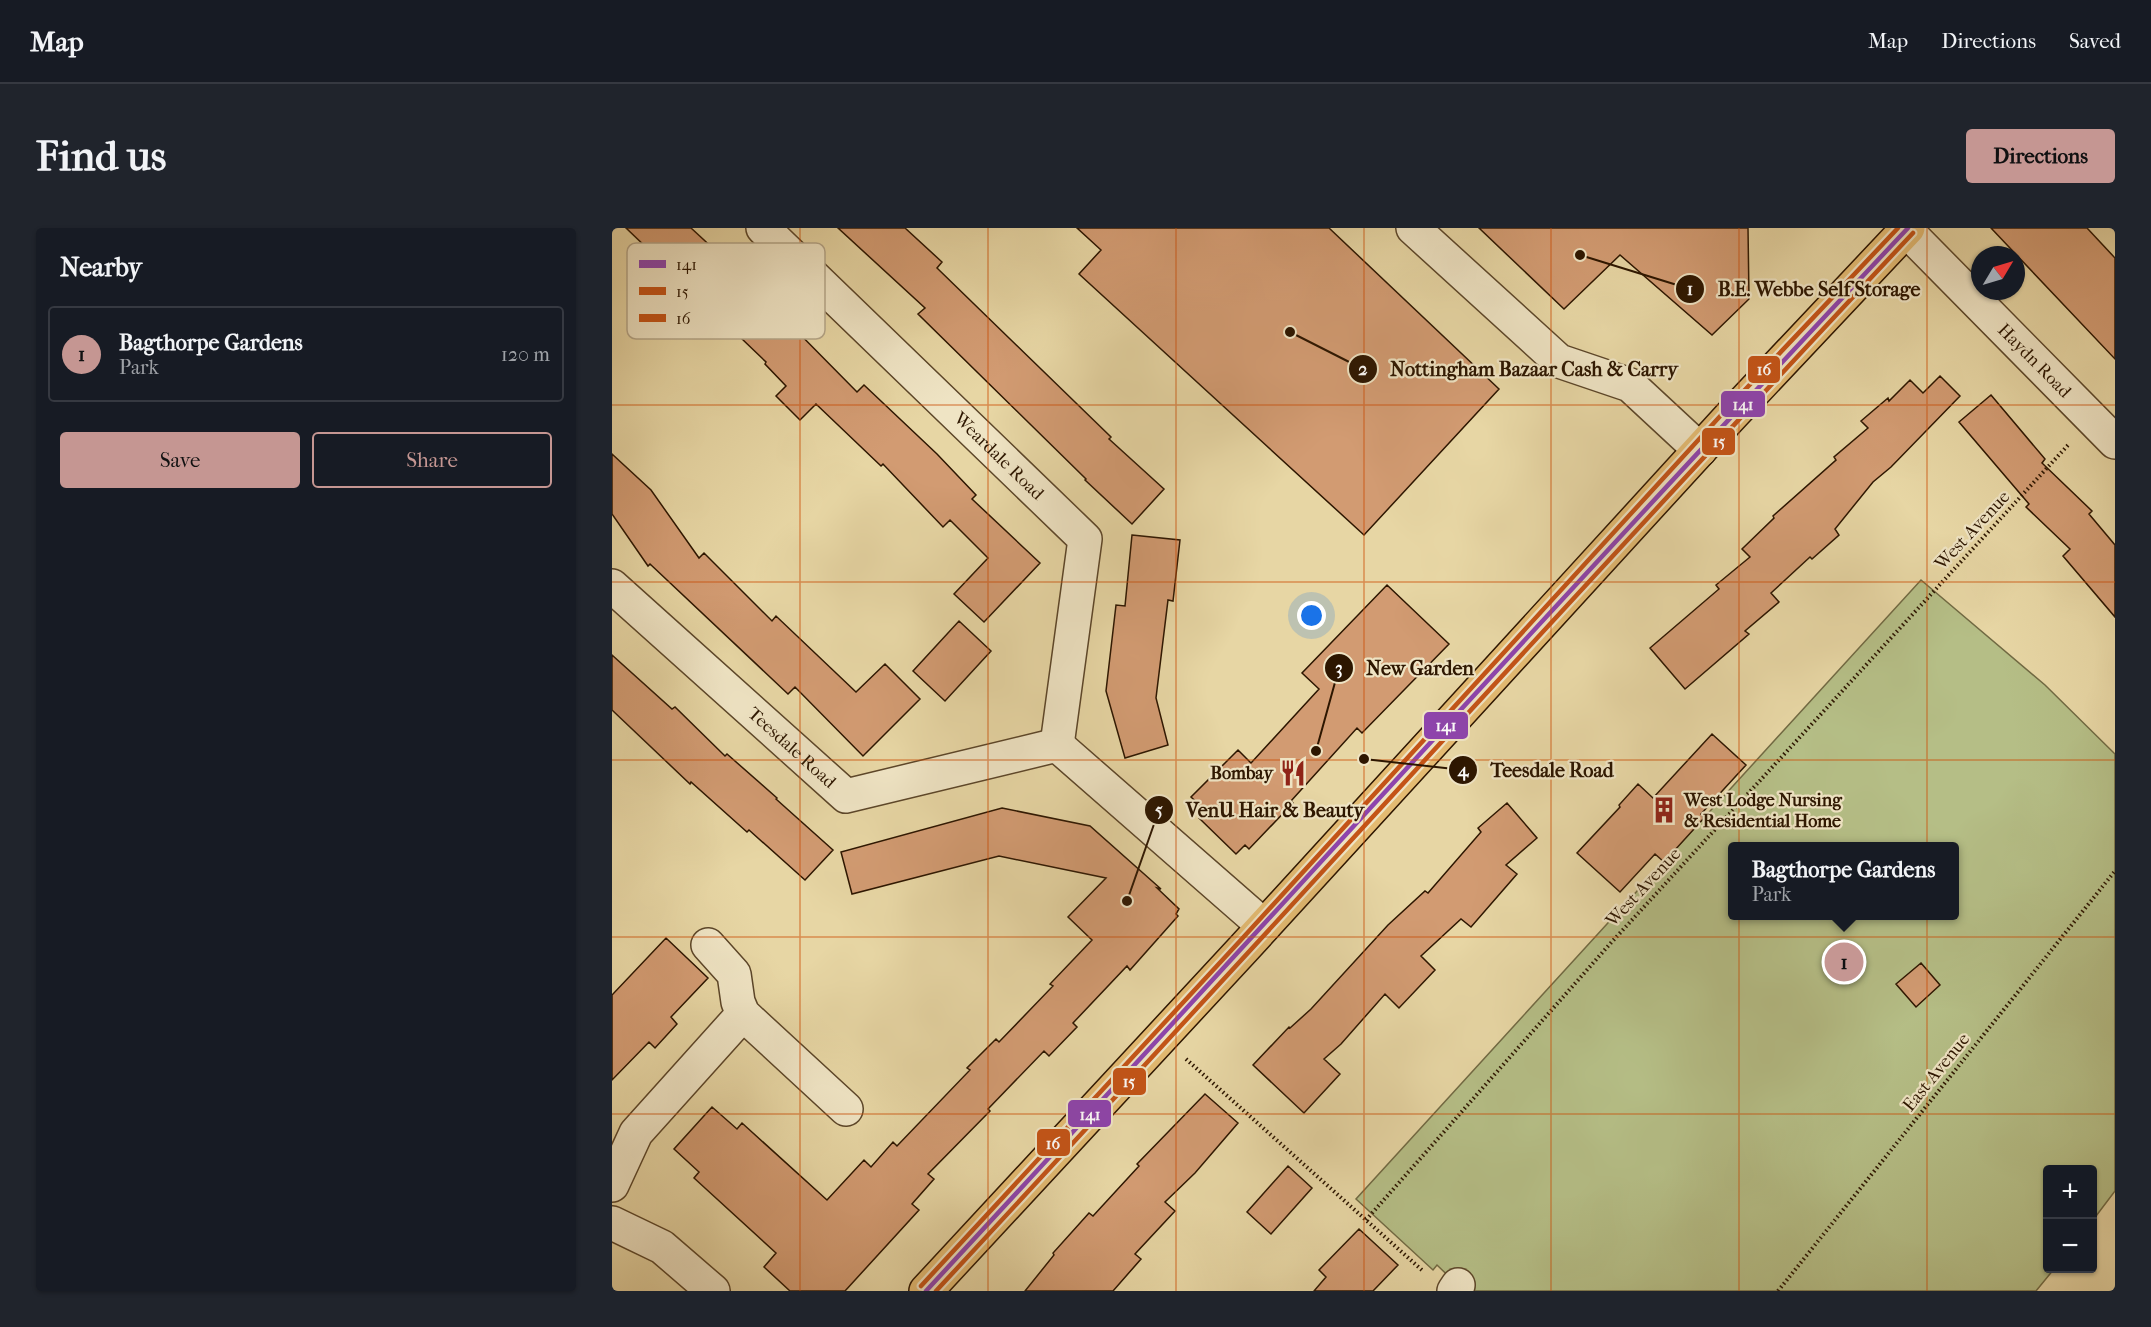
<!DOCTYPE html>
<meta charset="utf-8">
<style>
body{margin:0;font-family:"IM FELL French Canon",serif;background:#20242c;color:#f1f3f6}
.controls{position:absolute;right:18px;bottom:18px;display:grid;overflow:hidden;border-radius:6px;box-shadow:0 2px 4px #0004}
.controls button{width:54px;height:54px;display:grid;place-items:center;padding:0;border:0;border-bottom:2px solid #363941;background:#171b24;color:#f1f3f6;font:30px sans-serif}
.compass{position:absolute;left:1359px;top:18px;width:54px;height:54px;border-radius:50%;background:#171b24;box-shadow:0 2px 4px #0004;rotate:52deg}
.you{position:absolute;left:700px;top:388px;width:21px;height:21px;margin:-15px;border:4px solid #fff;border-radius:50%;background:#1a73e8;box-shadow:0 0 0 9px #1a73e833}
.badge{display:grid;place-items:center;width:39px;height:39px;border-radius:50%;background:#c59692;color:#111;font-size:20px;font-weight:700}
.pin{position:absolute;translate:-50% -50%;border:3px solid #fff;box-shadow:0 2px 6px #0006}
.popup{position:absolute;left:1116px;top:614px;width:231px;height:78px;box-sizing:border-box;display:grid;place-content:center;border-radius:6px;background:#171b24;filter:drop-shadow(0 2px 4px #0005);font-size:20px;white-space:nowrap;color:#9ea1a6}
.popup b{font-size:22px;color:#f1f3f6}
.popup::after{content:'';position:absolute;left:50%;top:100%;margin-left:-12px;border:12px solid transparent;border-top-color:#171b24}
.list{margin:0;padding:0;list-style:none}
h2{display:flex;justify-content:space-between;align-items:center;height:78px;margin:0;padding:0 24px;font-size:26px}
h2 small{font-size:20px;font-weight:400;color:#9ea1a6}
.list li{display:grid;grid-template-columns:39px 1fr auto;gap:18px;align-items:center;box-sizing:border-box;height:96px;margin:0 12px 12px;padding:0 12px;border:2px solid #363941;border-radius:6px}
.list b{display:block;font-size:22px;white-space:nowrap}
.list p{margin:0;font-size:20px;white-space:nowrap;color:#9ea1a6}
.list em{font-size:20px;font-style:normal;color:#9ea1a6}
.actions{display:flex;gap:12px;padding:18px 24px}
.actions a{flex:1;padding:14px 0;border:2px solid #c59692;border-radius:6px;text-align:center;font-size:21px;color:#c59692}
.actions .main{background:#c59692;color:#111}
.map{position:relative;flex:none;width:1503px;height:1063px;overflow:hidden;border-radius:6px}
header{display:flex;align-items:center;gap:36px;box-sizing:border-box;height:84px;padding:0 30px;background:#171b24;border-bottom:2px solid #363941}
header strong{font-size:28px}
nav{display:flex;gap:33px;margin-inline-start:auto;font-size:21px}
.intro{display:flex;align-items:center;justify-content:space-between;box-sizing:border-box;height:144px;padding:0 36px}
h1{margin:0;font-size:42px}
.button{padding:15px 27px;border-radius:6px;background:#c59692;color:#111;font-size:21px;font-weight:700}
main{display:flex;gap:36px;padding:0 36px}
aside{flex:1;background:#171b24;border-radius:6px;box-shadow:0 2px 4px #0004}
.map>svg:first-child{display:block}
.green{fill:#b5be86;stroke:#716a43;stroke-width:1.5;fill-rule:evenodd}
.building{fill:#d29b72;stroke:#2d1600;stroke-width:1.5}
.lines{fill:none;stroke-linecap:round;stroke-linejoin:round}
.minor-casing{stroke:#5c4629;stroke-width:36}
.major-casing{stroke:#2d1600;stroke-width:36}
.path{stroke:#2d1600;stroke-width:4;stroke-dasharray:1.5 3;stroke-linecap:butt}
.minor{stroke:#efe4c4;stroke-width:33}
.major{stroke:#e4bb72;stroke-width:33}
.bus-1-casing{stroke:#efe4c4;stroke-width:9}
.bus-2-casing{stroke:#efe4c4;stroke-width:9}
.bus-3-casing{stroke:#efe4c4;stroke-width:9}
.bus-1{stroke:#8e44ad;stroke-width:4.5}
.bus-2{stroke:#c45417;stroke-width:4.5}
.bus-3{stroke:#c45417;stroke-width:4.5}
.grid{fill:none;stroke:#cc4f0a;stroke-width:1.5;stroke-opacity:0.55}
.labels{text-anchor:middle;stroke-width:4.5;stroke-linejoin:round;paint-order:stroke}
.street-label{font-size:18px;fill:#2d1600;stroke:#efe4c4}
.poi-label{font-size:18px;font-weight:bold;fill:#2d1600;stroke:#efe4c4;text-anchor:end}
.key{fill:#efe4c4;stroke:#b5a689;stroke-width:1.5}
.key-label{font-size:16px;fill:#2d1600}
.leader{fill:none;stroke:#2d1600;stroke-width:2}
.callout-dot{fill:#2d1600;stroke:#efe4c4;stroke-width:2}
.mark-label{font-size:18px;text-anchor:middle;font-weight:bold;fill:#fff}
.callout-label{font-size:20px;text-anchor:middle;font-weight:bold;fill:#2d1600;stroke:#efe4c4;stroke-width:4.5;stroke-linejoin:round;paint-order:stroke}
.line-badge{stroke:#efe4c4;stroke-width:2}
.badge-label{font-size:16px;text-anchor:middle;font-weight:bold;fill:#fff}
</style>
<header>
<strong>Map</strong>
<nav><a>Map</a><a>Directions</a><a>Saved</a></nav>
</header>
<div class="intro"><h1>Find us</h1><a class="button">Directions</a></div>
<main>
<aside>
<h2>Nearby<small></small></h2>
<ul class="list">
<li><span class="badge">1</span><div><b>Bagthorpe Gardens</b><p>Park</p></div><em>120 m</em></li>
</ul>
<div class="actions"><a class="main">Save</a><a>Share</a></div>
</aside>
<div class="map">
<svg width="1503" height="1063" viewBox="0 0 1503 1063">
<rect width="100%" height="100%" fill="#e7d6a4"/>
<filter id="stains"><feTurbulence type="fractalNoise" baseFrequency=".00333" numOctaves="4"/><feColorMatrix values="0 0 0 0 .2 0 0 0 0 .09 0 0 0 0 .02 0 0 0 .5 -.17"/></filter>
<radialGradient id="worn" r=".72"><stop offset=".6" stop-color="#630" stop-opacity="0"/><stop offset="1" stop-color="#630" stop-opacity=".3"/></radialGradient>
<path class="green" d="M1309,352l124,105 70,69v437l-22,29 -1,-50h-44v98l6,1 -18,22h-572l-27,-26 -4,5 -77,-71zM1121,618h222v70h-222z"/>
<path class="building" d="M14,0h65l26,24 -2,2 66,59 -1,1 77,78 7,-7 73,69 39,41 -4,4 68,64 -56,59 -30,-28 34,-36 -38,-38 -7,7 -60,-63 -2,2 -65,-62 -16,16 -24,-24 10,-10 -21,-22 1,-2z
M226,0h67l37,34 -5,6 174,169 -2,2 55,50 -32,35 -47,-44 1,-1 -168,-165 7,-6z
M465,0h252l170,161 -135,146 -285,-261 22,-24z
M867,0h269l1,71 -37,36 -92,-80 -56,54z
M1379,0h96l28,30v101z
M1328,148l20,20 -69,71 -18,15 -38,47 4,6 -27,24 -2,-2 -39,36 8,9 -34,29 4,3 -64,55 -35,-41 69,-59 -3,-4 34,-28 -8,-8 32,-31 -1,-2 63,-56 -2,-3 34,-29 -7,-7 27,-23 1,3 21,-21 13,13z
M1379,167l54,64 -3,4 50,48 -3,3 26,31v72l-52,-61 7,-7 -44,-42 3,-3 -70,-82z
M0,226l39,36 48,68 5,-5 68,68 4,-5 80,76 29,-28 35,35 -57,57 -68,-69 -7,7 -138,-130 -2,2 -36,-52z
M520,307l48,5 -7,61 -5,-1 -12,98 12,47 -43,13 -19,-67 10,-86 9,1z
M775,357l62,59 -87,89 -5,-5 -66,73 2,2 -44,46 -4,-4 -9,9 -37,-36 7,-7 -15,-14 47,-47 13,13 68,-74 -17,-16z
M347,393l32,30 -46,50 -32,-30z
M0,427l60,54 3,-2 50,49 2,-2 50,44 -1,1 57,51 -28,30 -56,-50 -2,2 -56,-50 -1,2 -78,-74z
M1100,506l34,31 -45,49 3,4 -40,44 -9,-8 -35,38 -43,-39 43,-46 -1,-2 19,-21 15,14z
M895,575l30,35 -31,27 11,9 -46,53 -10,-8 -40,37 14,14 -36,38 -14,-14 -44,50 -17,15 16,15 -36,39 -51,-48 36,-38 1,1 21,-19 77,-84 37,-34 3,2 53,-61 -3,-4z
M390,580l88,18 71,63 -4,-1 22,21 -3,5 2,2 -48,54 -3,-4 -54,57 4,4 -28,29 -5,-5 -56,58 2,2 -62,63 6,5 -22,25 7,6 -74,81h-55l-26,-24 12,-14 -82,-75 5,-6 -25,-23 38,-42 25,22 5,-6 85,77 37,-40 7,7 22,-25 4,4 73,-76 -3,-2 29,-29 3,3 54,-56 -3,-2 42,-44 -24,-23 38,-39 -107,-22 -147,38 -11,-42z
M54,710l42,40 -37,39 6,7 -22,24 -6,-6 -37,38v-85z
M1309,735l19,22 -24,22 -20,-23z
M593,866l33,29 -43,50 -30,29 10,9 -40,43 6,5 -28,32h-88l29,-36 -1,-2 36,-40 4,3 46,-50 -2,-2z
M676,938l24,22 -41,46 -24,-22z
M747,1001l39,36 -25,26h-59l12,-14 -7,-7z"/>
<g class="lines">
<g class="minor-casing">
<g id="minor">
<path id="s1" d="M151,0l322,311 -28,206"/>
<path d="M801,0l146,133 71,24 70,65"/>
<path id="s2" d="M1292,0l211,214"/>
<path id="s3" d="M0,358l234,210 211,-51 207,181"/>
<path d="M96,717l26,29 4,28 5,12 103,95"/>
<path d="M0,957l24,-52 107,-119"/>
<path d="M0,995l50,24 51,44"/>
<path d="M842,1063l4,-6"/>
</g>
</g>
<g class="major-casing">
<path id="major" d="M314,1063l319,-344 484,-529 179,-190"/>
</g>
<path class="path" d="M574,831l238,213
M754,992l243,-275 460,-501
M1166,1063l337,-420"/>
<use href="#minor" class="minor"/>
<use href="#major" class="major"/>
<g class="bus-1-casing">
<path id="bus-1" d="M314,1063c328,-354 651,-712 982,-1063"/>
</g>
<g class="bus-2-casing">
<path id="bus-2" d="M324,1063c327,-352 648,-708 977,-1058"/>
</g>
<g class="bus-3-casing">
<path id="bus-3" d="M309,1058l318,-344 484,-529 175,-185"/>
</g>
<use href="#bus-1" class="bus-1"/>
<use href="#bus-2" class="bus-2"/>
<use href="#bus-3" class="bus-3"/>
</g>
<path class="grid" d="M188,0v1063M376,0v1063M564,0v1063M752,0v1063M939,0v1063M1127,0v1063M1315,0v1063M0,177h1503M0,354h1503M0,532h1503M0,709h1503M0,886h1503"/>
<defs>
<g id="restaurant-bare" transform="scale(2.07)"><path d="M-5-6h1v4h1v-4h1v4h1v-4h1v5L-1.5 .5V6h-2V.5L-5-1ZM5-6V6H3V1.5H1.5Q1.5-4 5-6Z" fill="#8f2418" stroke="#efe4c4" stroke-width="2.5" paint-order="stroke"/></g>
<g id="building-bare" transform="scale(2.07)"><path d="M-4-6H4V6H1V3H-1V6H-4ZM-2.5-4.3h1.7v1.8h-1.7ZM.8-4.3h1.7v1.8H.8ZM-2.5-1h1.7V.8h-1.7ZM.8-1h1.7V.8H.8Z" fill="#8f2418" stroke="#efe4c4" stroke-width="2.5" paint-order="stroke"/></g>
</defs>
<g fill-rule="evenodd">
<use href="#restaurant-bare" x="681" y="545"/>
<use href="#building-bare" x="1052" y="582"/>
</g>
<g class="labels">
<g class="street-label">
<text dy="6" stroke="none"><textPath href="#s2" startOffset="186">Haydn Road</textPath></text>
<text dy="6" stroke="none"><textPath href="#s1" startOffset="328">Weardale Road</textPath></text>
<text transform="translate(1360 302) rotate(-47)" y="6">West Avenue</text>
<text dy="6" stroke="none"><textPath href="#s3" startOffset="242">Teesdale Road</textPath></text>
<text transform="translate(1031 659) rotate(-47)" y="6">West Avenue</text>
<text transform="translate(1324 844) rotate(-51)" y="6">East Avenue</text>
</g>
<g class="poi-label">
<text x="661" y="551">Bombay</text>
<text x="1072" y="578" text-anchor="start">West Lodge Nursing<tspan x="1072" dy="21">&amp; Residential Home</tspan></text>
</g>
</g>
<rect x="15" y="15" width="198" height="96" rx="9" class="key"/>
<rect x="27" y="32" width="27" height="8" fill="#8e44ad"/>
<rect x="27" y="59" width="27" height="8" fill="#c45417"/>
<rect x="27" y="86" width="27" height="8" fill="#c45417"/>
<g class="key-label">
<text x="64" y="42">141</text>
<text x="64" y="69">15</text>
<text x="64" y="96">16</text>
</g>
<path class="leader" d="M968 27L1078 61M678 104L751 141M704 523L727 440M752 531L851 542M515 673L547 582"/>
<g class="callout-dot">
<circle cx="968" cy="27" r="6"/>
<circle cx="678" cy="104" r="6"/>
<circle cx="704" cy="523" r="6"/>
<circle cx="752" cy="531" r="6"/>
<circle cx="515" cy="673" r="6"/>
<circle cx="1078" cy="61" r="15"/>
<circle cx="751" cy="141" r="15"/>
<circle cx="727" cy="440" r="15"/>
<circle cx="851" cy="542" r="15"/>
<circle cx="547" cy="582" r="15"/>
</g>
<g class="mark-label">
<text x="1078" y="67">1</text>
<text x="751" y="147">2</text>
<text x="727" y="446">3</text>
<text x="851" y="548">4</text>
<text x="547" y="588">5</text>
</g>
<g class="callout-label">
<text x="1207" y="68">B.E. Webbe Self Storage</text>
<text x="922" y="148">Nottingham Bazaar Cash &amp; Carry</text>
<text x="808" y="447">New Garden</text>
<text x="940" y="549">Teesdale Road</text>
<text x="663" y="589">VenU Hair &amp; Beauty</text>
</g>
<g class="line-badge">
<rect x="1135" y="127" width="34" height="29" rx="6" fill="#c45417"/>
<rect x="1108" y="162" width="46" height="28" rx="6" fill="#8e44ad"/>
<rect x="1089" y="199" width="35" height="29" rx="6" fill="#c45417"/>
<rect x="811" y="483" width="46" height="29" rx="6" fill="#8e44ad"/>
<rect x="500" y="839" width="35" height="29" rx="6" fill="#c45417"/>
<rect x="455" y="871" width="45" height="29" rx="6" fill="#8e44ad"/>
<rect x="424" y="900" width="35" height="29" rx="6" fill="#c45417"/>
</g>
<g class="badge-label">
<text x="1152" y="147">16</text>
<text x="1131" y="182">141</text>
<text x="1107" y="219">15</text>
<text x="834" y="503">141</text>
<text x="517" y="859">15</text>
<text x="478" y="892">141</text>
<text x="441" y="921">16</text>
</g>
<rect width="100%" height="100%" filter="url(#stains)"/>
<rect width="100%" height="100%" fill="url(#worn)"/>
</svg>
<div class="controls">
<button>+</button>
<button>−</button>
</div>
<svg class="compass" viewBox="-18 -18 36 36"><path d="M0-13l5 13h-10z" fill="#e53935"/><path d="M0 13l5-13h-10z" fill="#9ea1a6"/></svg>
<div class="you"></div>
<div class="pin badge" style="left:1232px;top:734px">1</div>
<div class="popup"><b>Bagthorpe Gardens</b>Park</div>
</div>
</main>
